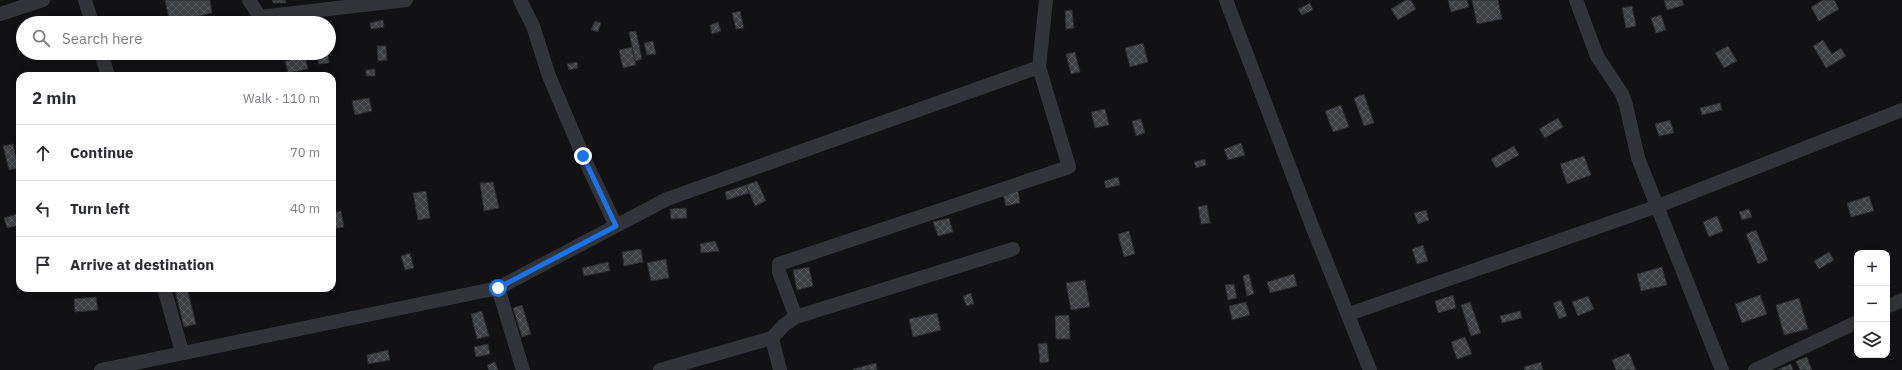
<!DOCTYPE html>
<meta charset="utf-8">
<style>
body{margin:0;font-family:"IBM Plex Sans",sans-serif;background:#f2f2f3;color:#2b2b33}
.controls{position:absolute;right:12px;bottom:12px;display:grid;overflow:hidden;border-radius:8px;box-shadow:0 2px 10px #0003}
.controls button{width:36px;height:36px;display:grid;place-items:center;padding:0;border:0;border-bottom:1px solid #e1e1e2;background:#fff;color:#2b2b33;font:20px sans-serif}
.stop{position:absolute;width:12px;height:12px;margin:-9px;border:3px solid #1a73e8;border-radius:50%;background:#fff}
.stop.end{background:#1a73e8;border-color:#fff;box-shadow:0 1px 4px #0008}
.list{margin:0;padding:0;list-style:none}
h2{display:flex;justify-content:space-between;align-items:center;height:52px;margin:0;padding:0 16px;font-size:17px}
h2 small{font-size:13px;font-weight:400;color:#7c7c81}
.list li{display:grid;grid-template-columns:26px 1fr auto;gap:12px;align-items:center;box-sizing:border-box;height:56px;padding:0 16px;border-top:1px solid #e1e1e2}
.list b{display:block;font-size:15px;white-space:nowrap}
.list em{font-size:13px;font-style:normal;color:#7c7c81}
.icon{flex:none;width:22px;height:22px;fill:none;stroke:currentColor;stroke-width:2;stroke-linecap:round;stroke-linejoin:round}
.map{position:relative;flex:none;width:1902px;height:370px;overflow:hidden}
.search{position:absolute;background:#fff;box-shadow:0 2px 10px #0003;left:16px;top:16px;width:320px;height:44px;display:flex;align-items:center;gap:10px;box-sizing:border-box;padding:0 14px;border-radius:22px;color:#7c7c81;font-size:15px}
.panel{position:absolute;background:#fff;box-shadow:0 2px 10px #0003;left:16px;top:72px;width:320px;height:220px;border-radius:12px}
.map>svg:first-child{display:block}
.building{fill:url(#building-cross-hatch);stroke:#2c2c30}
.lines{fill:none;stroke-linecap:round;stroke-linejoin:round}
.minor{stroke:#333439;stroke-width:14}
.route{stroke:#1a73e8;stroke-width:5}
</style>
<div class="map">
<svg width="1902" height="370" viewBox="0 0 1902 370">
<defs>
<pattern id="building-cross-hatch" width="8" height="8" patternUnits="userSpaceOnUse"><rect width="8" height="8" fill="#3e4044"/><path d="M0 0l8 8M0 8l8-8" fill="none" stroke="#57595d"/></pattern>
</defs>
<rect width="100%" height="100%" fill="#121214"/>
<path class="building" d="M165,0h45l2,13 -42,10z
M272,0h13l1,3h-13z
M1406,0h5l5,9 -18,11 -7,-11z
M1448,0h19l2,7 -18,5z
M1472,0h26l4,19 -25,5z
M1664,0h18l2,5 -17,5z
M1823,0h11l5,9 -20,12 -8,-14z
M1310,3l3,7 -11,5 -4,-6z
M1632,6l4,20 -10,2 -4,-20z
M1072,10l2,18 -8,1 -1,-18z
M740,11l4,17 -8,1 -4,-16z
M1661,15l5,15 -10,3 -5,-15z
M383,20l1,7 -13,2 -1,-6z
M595,21l6,2 -3,9 -7,-2z
M718,22l3,9 -9,3 -2,-9z
M636,31l6,28 -7,2 -6,-29z
M1823,40l9,14 9,-6 5,8 -20,12 -13,-22z
M653,41l3,13 -9,1 -3,-12z
M1143,43l5,19 -18,5 -5,-19z
M377,46h9l1,14 -9,1z
M1728,46l9,15 -13,7 -9,-15z
M632,47l4,18 -13,3 -4,-18z
M1075,52l5,20 -9,2 -5,-20z
M317,53h11l1,10 -10,1z
M305,57l3,12 -20,4 -3,-12z
M577,62l1,6 -9,2 -2,-6z
M375,69v7h-9v-6z
M1364,94l10,29 -10,3 -10,-28z
M369,98l3,13 -17,4 -3,-14z
M1720,103l2,7 -20,5 -2,-7z
M1341,105l8,22 -16,5 -8,-21z
M1105,109l4,16 -14,3 -4,-16z
M1558,118l5,9 -18,11 -6,-9z
M1141,119l4,14 -9,3 -4,-15z
M1670,120l4,13 -15,3 -4,-12z
M1241,143l4,12 -17,5 -4,-11z
M13,144l5,24 -9,2 -6,-24z
M1514,146l5,9 -23,13 -5,-9z
M1584,156l7,19 -24,9 -7,-20z
M1205,159l1,6 -10,3 -2,-6z
M1118,177l2,8 -14,3 -2,-7z
M757,181l9,20 -11,5 -9,-21z
M493,182l6,26 -15,3 -4,-28z
M746,185l3,8 -22,7 -2,-8z
M426,191l4,27 -12,2 -5,-27z
M1018,191l2,12 -14,3 -3,-12z
M1869,196l5,15 -23,6 -4,-14z
M1207,205l3,18 -9,1 -3,-17z
M686,208l1,10 -16,1 -1,-10z
M1749,209l3,8 -10,3 -3,-8z
M1426,210l3,10 -11,4 -4,-11z
M341,211l3,16 -12,2v-16z
M20,213v12l-13,3 -3,-10z
M1717,216l6,15 -14,6 -6,-15z
M949,218l4,14 -15,4 -5,-14z
M1756,230l12,30 -10,4 -12,-30z
M1129,231l6,23 -11,3 -6,-23z
M715,241l4,10 -18,2 -1,-9z
M1423,245l5,16 -11,3 -5,-15z
M641,249l2,13 -19,4 -2,-14z
M1829,252l5,8 -15,9 -5,-8z
M410,253l4,15 -9,2 -4,-14z
M666,259l3,19 -18,3 -4,-18z
M608,262l2,9 -26,5 -2,-8z
M809,267l4,19 -16,4 -4,-20z
M1662,267l5,18 -26,6 -4,-17z
M1249,274l5,20 -7,2 -4,-20z
M1294,274l3,12 -27,7 -3,-11z
M1085,280l5,27 -19,3 -5,-27z
M1234,284l3,14 -9,2 -3,-15z
M187,288l9,36 -12,3 -9,-36z
M971,293l3,11 -8,2 -3,-10z
M1453,295l3,13 -18,5 -3,-12z
M1760,295l7,19 -25,9 -7,-19z
M1588,296l6,13 -16,7 -6,-14z
M96,297l2,13 -23,2 -1,-13z
M1799,298l9,31 -24,6 -8,-30z
M1561,300l6,16 -8,3 -6,-16z
M1246,302l4,13 -18,5 -3,-14z
M1470,302l11,31 -10,3 -10,-31z
M522,305l9,29 -9,3 -9,-29z
M482,311l7,25 -12,3 -6,-25z
M1520,311l2,7 -20,5 -2,-7z
M937,313l4,17 -28,7 -4,-18z
M1069,315l1,24h-14l-1,-23z
M1465,337l7,17 -15,5 -6,-17z
M1047,343l2,19 -9,1 -2,-19z
M488,344l2,10 -14,3 -2,-10z
M388,350l2,10 -22,4 -1,-9z
M1629,353l7,17h-20l-4,-10z
M1807,357l5,13h-12l-4,-9z
M495,362l3,8h-9l-2,-5z
M1541,362l2,8h-18l-1,-3z
M876,363l1,7h-24v-1z
M1791,364l2,6h-16z"/>
<g class="lines">
<path class="minor" d="M85,0l7,23
M249,0l11,17 146,-17
M520,0l13,26 16,50 34,80 33,70
M1226,0l86,226 58,144
M1576,0l21,56 25,38 4,11 12,53 84,212
M0,14l43,-14
M101,53l7,23
M164,288l18,64
M498,288l169,-89 372,-132 7,-67
M1887,307l15,-7
M1349,314l309,-108 244,-96
M796,317l-17,-45v-8l290,-97 -30,-100
M101,370l397,-82 25,82
M660,370l112,-32
M780,370l-8,-32 12,-13 12,-8 217,-68
M1755,370l102,-48"/>
</g>
<g class="lines">
<path class="route" d="M498,288l118,-62 -33,-70"/>
</g>
</svg>
<div class="controls">
<button>+</button>
<button>−</button>
<button><svg class="icon" aria-label="layers" viewBox="0 0 24 24"><path d="M12 4l9 5-9 5-9-5zM3 14l9 5 9-5"/></svg></button>
</div>
<div class="stop" style="left:498px;top:288px"></div>
<div class="stop end" style="left:583px;top:156px"></div>
<div class="search"><svg class="icon" aria-label="search" viewBox="0 0 24 24"><circle cx="10" cy="10" r="6"/><path d="M15 15l6 6"/></svg>Search here</div>
<section class="panel">
<h2>2 min<small>Walk · 110 m</small></h2>
<ul class="list">
<li><svg class="icon" aria-label="ahead" viewBox="0 0 24 24"><path d="M12 20V5M6 11l6-6 6 6"/></svg><div><b>Continue</b></div><em>70 m</em></li>
<li><svg class="icon" aria-label="left" viewBox="0 0 24 24"><path d="M17 20v-9H6M10 6l-5 5 5 5"/></svg><div><b>Turn left</b></div><em>40 m</em></li>
<li><svg class="icon" aria-label="arrive" viewBox="0 0 24 24"><path d="M6 21V4h12l-3 4 3 4H6"/></svg><div><b>Arrive at destination</b></div></li>
</ul>
</section>
</div>
